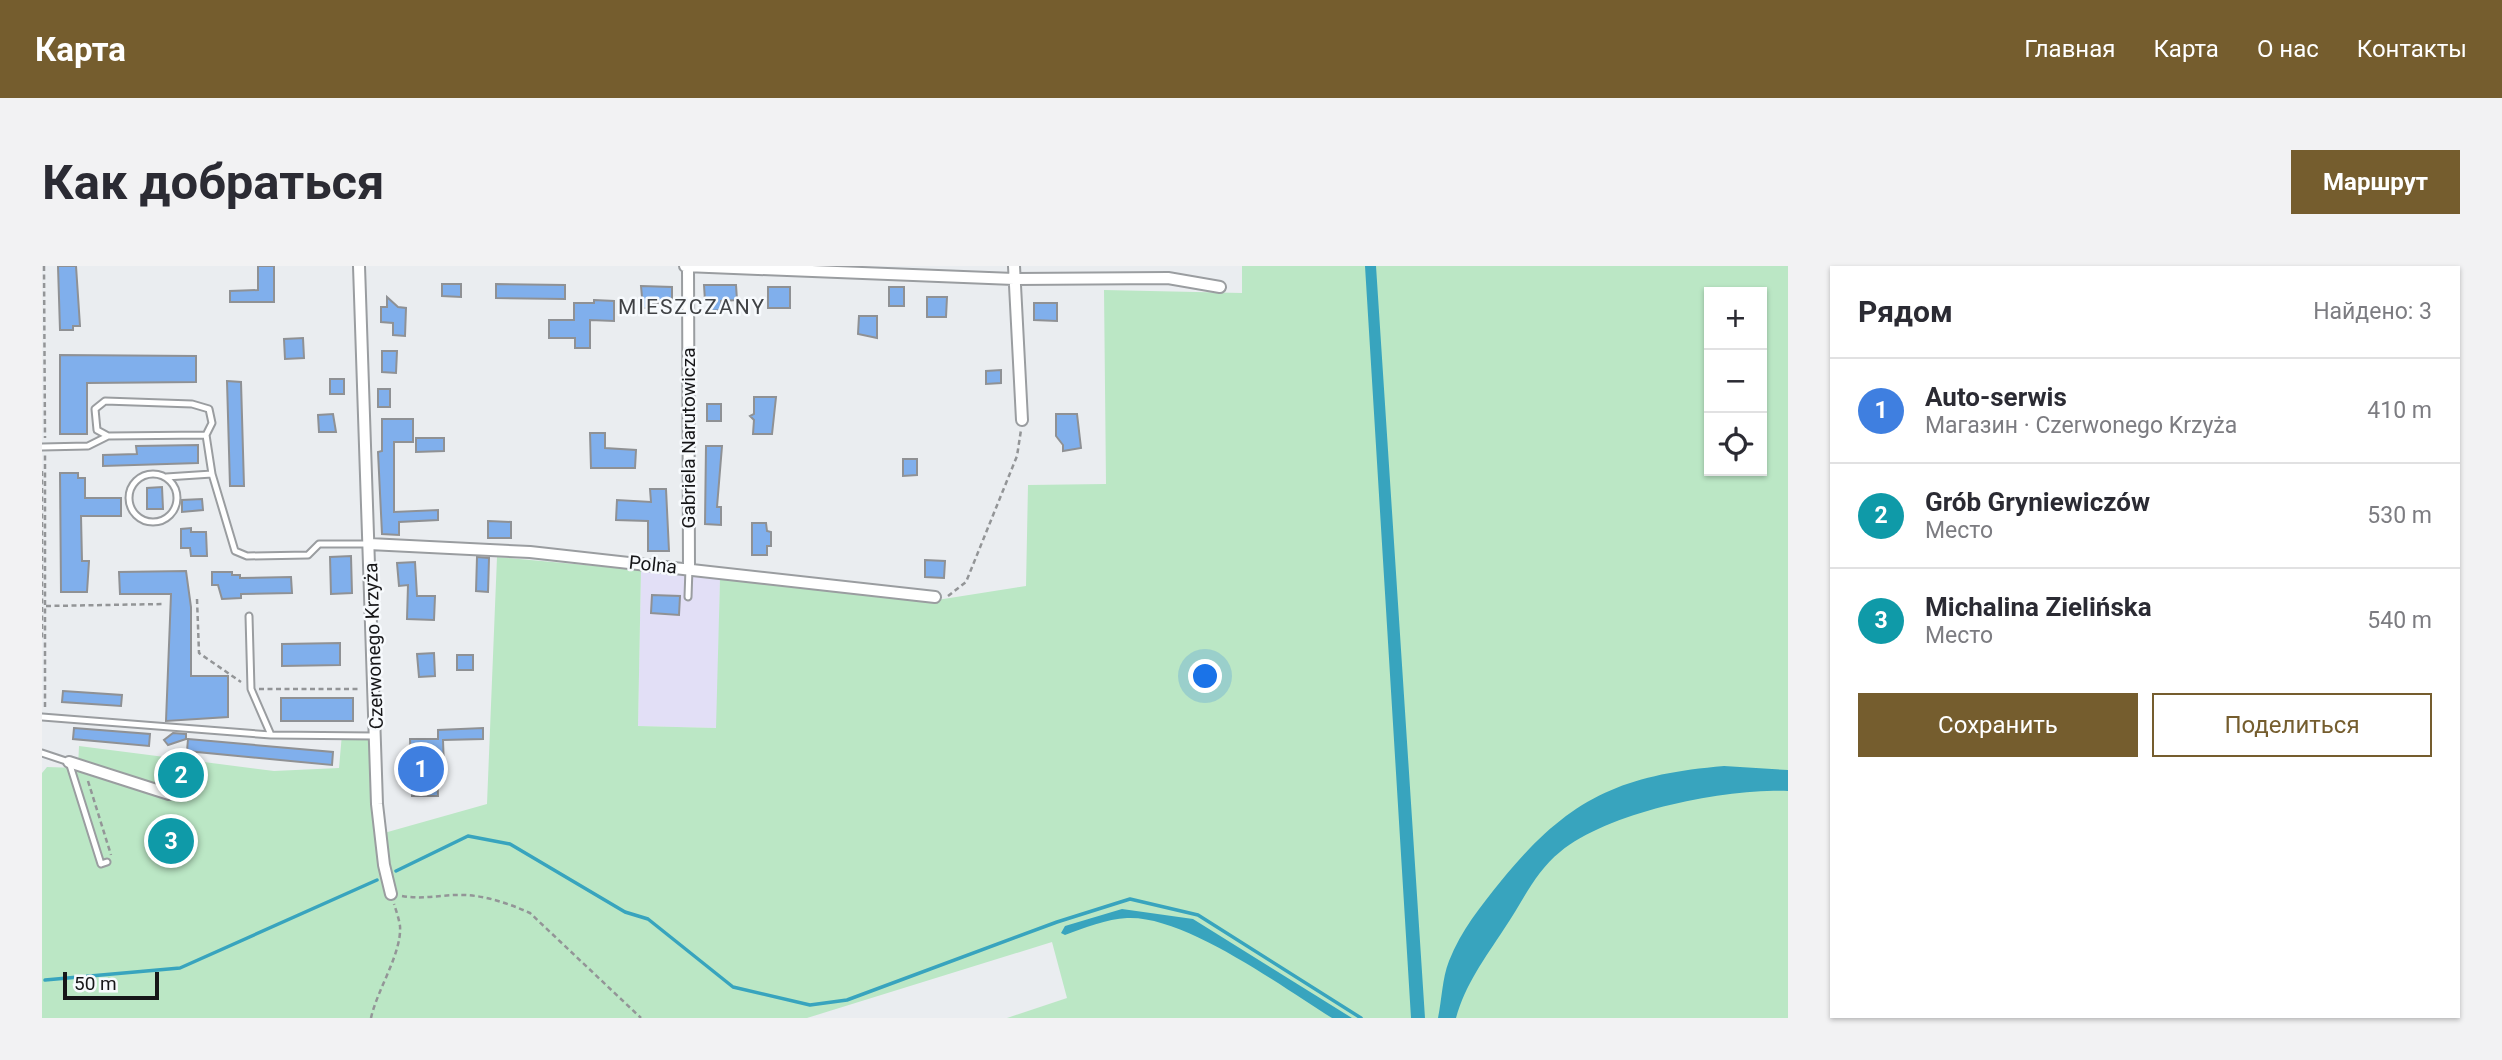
<!DOCTYPE html>
<html lang="ru">
<meta charset="utf-8">
<style>
body{margin:0;font-family:Roboto,sans-serif;background:#f2f2f3;color:#2b2b33}
.controls{position:absolute;right:21px;top:21px;display:grid;overflow:hidden;border-radius:0px;box-shadow:0 2px 5px #0004}
.controls button{width:63px;height:63px;display:grid;place-items:center;padding:0;border:0;border-bottom:2px solid #e1e1e2;background:#fff;color:#2b2b33;font:35px sans-serif}
.scale{position:absolute;left:21px;bottom:18px;width:96px;box-sizing:border-box;padding-left:7px;border:4px solid #161618;border-top:0;font-size:19px;line-height:24px;white-space:nowrap;color:#161618;-webkit-text-stroke:5px #f7fafd;paint-order:stroke}
.you{position:absolute;left:1164px;top:411px;width:24px;height:24px;margin:-18px;border:5px solid #fff;border-radius:50%;background:#1a73e8;box-shadow:0 0 0 10px #1a73e833}
.badge{display:grid;place-items:center;width:46px;height:46px;border-radius:50%;background:#755d2e;color:#fff;font-size:23px;font-weight:700}
.pin{position:absolute;translate:-50% -50%;border:4px solid #fff;box-shadow:0 2px 7px #0006}
.list{margin:0;padding:0;list-style:none}
h2{display:flex;justify-content:space-between;align-items:center;height:91px;margin:0;padding:0 28px;font-size:30px}
h2 small{font-size:23px;font-weight:400;color:#7c7c81}
.list li{display:grid;grid-template-columns:46px 1fr auto;gap:21px;align-items:center;box-sizing:border-box;height:105px;padding:0 28px;border-top:2px solid #e1e1e2}
.list b{display:block;font-size:26px;white-space:nowrap}
.list p{margin:0;font-size:23px;white-space:nowrap;color:#7c7c81}
.list em{font-size:23px;font-style:normal;color:#7c7c81}
.actions{display:flex;gap:14px;padding:21px 28px}
.actions a{flex:1;padding:16px 0;border:2px solid #755d2e;border-radius:0px;text-align:center;font-size:24px;color:#755d2e}
.actions .main{background:#755d2e;color:#fff}
.icon{flex:none;width:38px;height:38px;fill:none;stroke:currentColor;stroke-width:2;stroke-linecap:round;stroke-linejoin:round}
.map{position:relative;flex:none;width:1746px;height:752px;overflow:hidden;border-radius:0px}
header{display:flex;align-items:center;gap:42px;box-sizing:border-box;height:98px;padding:0 35px;background:#755d2e;color:#fff}
header strong{font-size:33px}
nav{display:flex;gap:38px;margin-inline-start:auto;font-size:24px}
.intro{display:flex;align-items:center;justify-content:space-between;box-sizing:border-box;height:168px;padding:0 42px}
h1{margin:0;font-size:49px}
.button{padding:18px 32px;border-radius:0px;background:#755d2e;color:#fff;font-size:24px;font-weight:700}
main{display:flex;gap:42px;padding:0 42px}
aside{flex:1;background:#fff;border-radius:0px;box-shadow:0 2px 5px #0004}
.map>svg:first-child{display:block}
.industrial{fill:#e2dff6}
.green{fill:#bbe7c5;fill-rule:evenodd}
.water{fill:#38a4be}
.lines{fill:none;stroke-linecap:round;stroke-linejoin:round}
.stream{stroke:#38a4be;stroke-width:3.5}
.building{fill:#80afec;stroke:#8f9194;stroke-width:2}
.lane-casing{stroke:#9a9da0;stroke-width:9}
.street-casing{stroke:#9a9da0;stroke-width:14}
.path{stroke:#939597;stroke-width:2.5;stroke-dasharray:5 3.5;stroke-linecap:butt}
.lane{stroke:#fff;stroke-width:5}
.street{stroke:#fff;stroke-width:10}
.labels{text-anchor:middle;stroke-width:5;stroke-linejoin:round;paint-order:stroke}
.street-label{font-size:19px;fill:#161618;stroke:#f7fafd}
.neighbourhood-label{font-size:21px;letter-spacing:2px;fill:#404245;stroke:#f7fafd}
</style>
<header>
<strong>Карта</strong>
<nav><a>Главная</a><a>Карта</a><a>О нас</a><a>Контакты</a></nav>
</header>
<div class="intro"><h1>Как добраться</h1><a class="button">Маршрут</a></div>
<main>
<div class="map">
<svg width="1746" height="752" viewBox="0 0 1746 752">
<rect width="100%" height="100%" fill="#eaedf0"/>
<path class="industrial" d="M599,304l79,9 -3,149 -79,-2z"/>
<path class="green" d="M1200,0h546v752h-781l60,-20 -15,-56 -245,76h-765v-245l5,-6 31,1 1,-22 195,25 65,-3 3,-34 29,2 6,99 110,-31 10,-247 144,13 -3,156 78,2 4,-149 217,21 89,-14 2,-101 78,-1 -2,-194 138,3zM1667,26h53v179h-53z"/>
<path class="water" d="M1323,0h11l49,752h-14z
M1682,500l64,4v21c-64,-2 -178,20 -228,61 -26,21 -38,51 -56,77 -19,29 -39,56 -48,89h-18c4,-19 4,-39 11,-57 12,-31 32,-55 52,-80 67,-82 118,-106 223,-115z
M1080,643l71,10 159,99h-20c-50,-31 -147,-103 -205,-100 -20,1 -43,10 -62,17l-4,-2 4,-7z"/>
<g class="lines">
<path class="stream" d="M354,605l72,-35 42,8 115,68 23,7 85,68 77,18 37,-5 210,-78 73,-23 68,16 163,103
M3,714l135,-12 197,-88"/>
</g>
<path class="building" d="M16,0h18l4,60h-7v4h-13z
M216,0h16v36h-44v-11l28,-1z
M400,18h19v13l-19,-1z
M454,18l69,1v14l-69,-1z
M662,19h32l1,15 -16,1 1,9 -12,1v-10h-5z
M599,20l31,1v16h-19v5h-10z
M726,21h22v21h-22z
M847,21h15v19h-15z
M345,31l11,10 8,1 -1,28 -12,-1v-12l-12,-1v-15h6z
M885,31h20l-1,20h-19z
M552,34l20,1v20l-24,-1v28h-15v-10h-26v-18h25v-17h20z
M992,37h23v18l-23,-1z
M817,50h18v22l-19,-4z
M261,72l1,20 -19,1 -1,-20z
M340,85h15l-1,22 -14,-1z
M18,89l136,1v26l-109,1v51h-27z
M959,104v13l-15,1v-13z
M288,113h14v15h-14z
M185,115l14,1 3,104h-14z
M336,123h12v18h-12z
M712,131h22l-4,37h-19l1,-14 -4,-4 4,-2z
M665,138h14v17h-14z
M291,148l3,18h-17l-1,-17z
M1014,148h21l4,34 -18,3v-6l-7,-9z
M340,153h31v23h-19v70l44,-2v10l-39,2v13l-17,-1 -4,-82 4,-1z
M548,167h15v15l31,2 -1,18h-44z
M374,172h28v13l-28,1z
M156,179v18l-95,3v-11l34,-1 -1,-8z
M664,180h16l-5,61h4v18l-16,-1z
M861,193h14v16l-14,1z
M18,207h18v5h7v20h36v18h-40l1,45h7l-2,31h-26z
M120,221l1,22h-16v-21z
M608,223h16l3,62h-21v-30l-32,-1 1,-20 34,2z
M160,233l1,11 -21,2v-12z
M446,255l23,1v16h-23z
M710,257h14l1,8 4,1v14h-4v9h-15z
M149,262v4h15l1,24h-16l-1,-8h-9v-19z
M309,290l1,37 -21,1 -1,-37z
M435,291l12,1 -1,34 -12,-1z
M883,294l20,1 -1,17 -19,-1z
M373,296l2,34h18l-1,24 -27,-1 1,-34 -9,1 -2,-23z
M144,305l5,36v69h37v41l-62,4 5,-127h-51l-1,-22z
M170,306h20v3h8v3l51,-1 1,16 -51,1v4l-19,1 -4,-14h-6z
M610,329l28,1 -1,19 -28,-2z
M298,377v22l-58,1v-22z
M392,387l1,23 -16,1 -2,-23z
M415,389h16v15h-16z
M21,425l59,4 -1,11 -59,-4z
M239,432h72v23h-72z
M32,462l76,6 -1,12 -76,-7z
M441,462v11l-40,1 1,29h-7l1,27h-26l-2,-57h28v-9z
M131,467l13,1v5l-18,6 -4,-5z
M146,473l145,13 -1,13 -145,-14z"/>
<g class="lines">
<g class="lane-casing">
<path id="lane" d="M66,170l-11,-6 -2,-21 10,-8 87,3 17,5 3,14 -6,12
M0,181l46,-1 20,-10 98,-1 6,39 23,77 12,5 61,-1 11,-11h49
M87 232a24 24 0 1 1 48 0a24 24 0 1 1-48 0Z
M124,211l46,-3
M646,331l1,-29
M207,350l2,73 20,46
M0,451l229,18 103,1
M0,487l27,9 32,102 6,-2"/>
</g>
<g class="street-casing">
<path id="street" d="M317,0l18,538 7,61 7,29
M643,0l329,13 154,-1 52,9
M646,0l1,302
M972,0l8,154
M327,278l161,8 405,45
M27,496l100,32"/>
</g>
<path class="path" d="M2,0l1,172
M0,205v170
M906,330l18,-14 51,-126 4,-26
M155,333l2,54 42,29
M4,340l118,-2
M217,423h102
M3,441v-252
M46,515l23,74
M360,630c21,4 41,-2 63,-1 22,1 45,9 65,18l111,105
M329,752c6,-28 31,-65 29,-92 -1,-7 -4,-16 -6,-22"/>
<use href="#lane" class="lane"/>
<use href="#street" class="street"/>
</g>
<g class="labels">
<g class="street-label">
<text transform="translate(646 172) rotate(-90)" y="7">Gabriela Narutowicza</text>
<text transform="translate(611 298) rotate(6)" y="7">Polna</text>
<text transform="translate(331 380) rotate(-92)" y="7">Czerwonego Krzyża</text>
</g>
<g class="neighbourhood-label">
<text x="650" y="48">MIESZCZANY</text>
</g>
</g>
</svg>
<div class="controls">
<button>+</button>
<button>−</button>
<button><svg class="icon" aria-label="locate" viewBox="0 0 24 24"><circle cx="12" cy="12" r="6"/><path d="M12 2v4M12 18v4M2 12h4M18 12h4"/></svg></button>
</div>
<div class="scale">50 m</div>
<div class="you"></div>
<div class="pin badge" style="left:379px;top:503px;background:#3f7fe0">1</div>
<div class="pin badge" style="left:139px;top:509px;background:#0f9aa8">2</div>
<div class="pin badge" style="left:129px;top:575px;background:#0f9aa8">3</div>
</div>
<aside>
<h2>Рядом<small>Найдено: 3</small></h2>
<ul class="list">
<li><span class="badge" style="background:#3f7fe0">1</span><div><b>Auto-serwis</b><p>Магазин · Czerwonego Krzyża</p></div><em>410 m</em></li>
<li><span class="badge" style="background:#0f9aa8">2</span><div><b>Grób Gryniewiczów</b><p>Место</p></div><em>530 m</em></li>
<li><span class="badge" style="background:#0f9aa8">3</span><div><b>Michalina Zielińska</b><p>Место</p></div><em>540 m</em></li>
</ul>
<div class="actions"><a class="main">Сохранить</a><a>Поделиться</a></div>
</aside>
</main>
